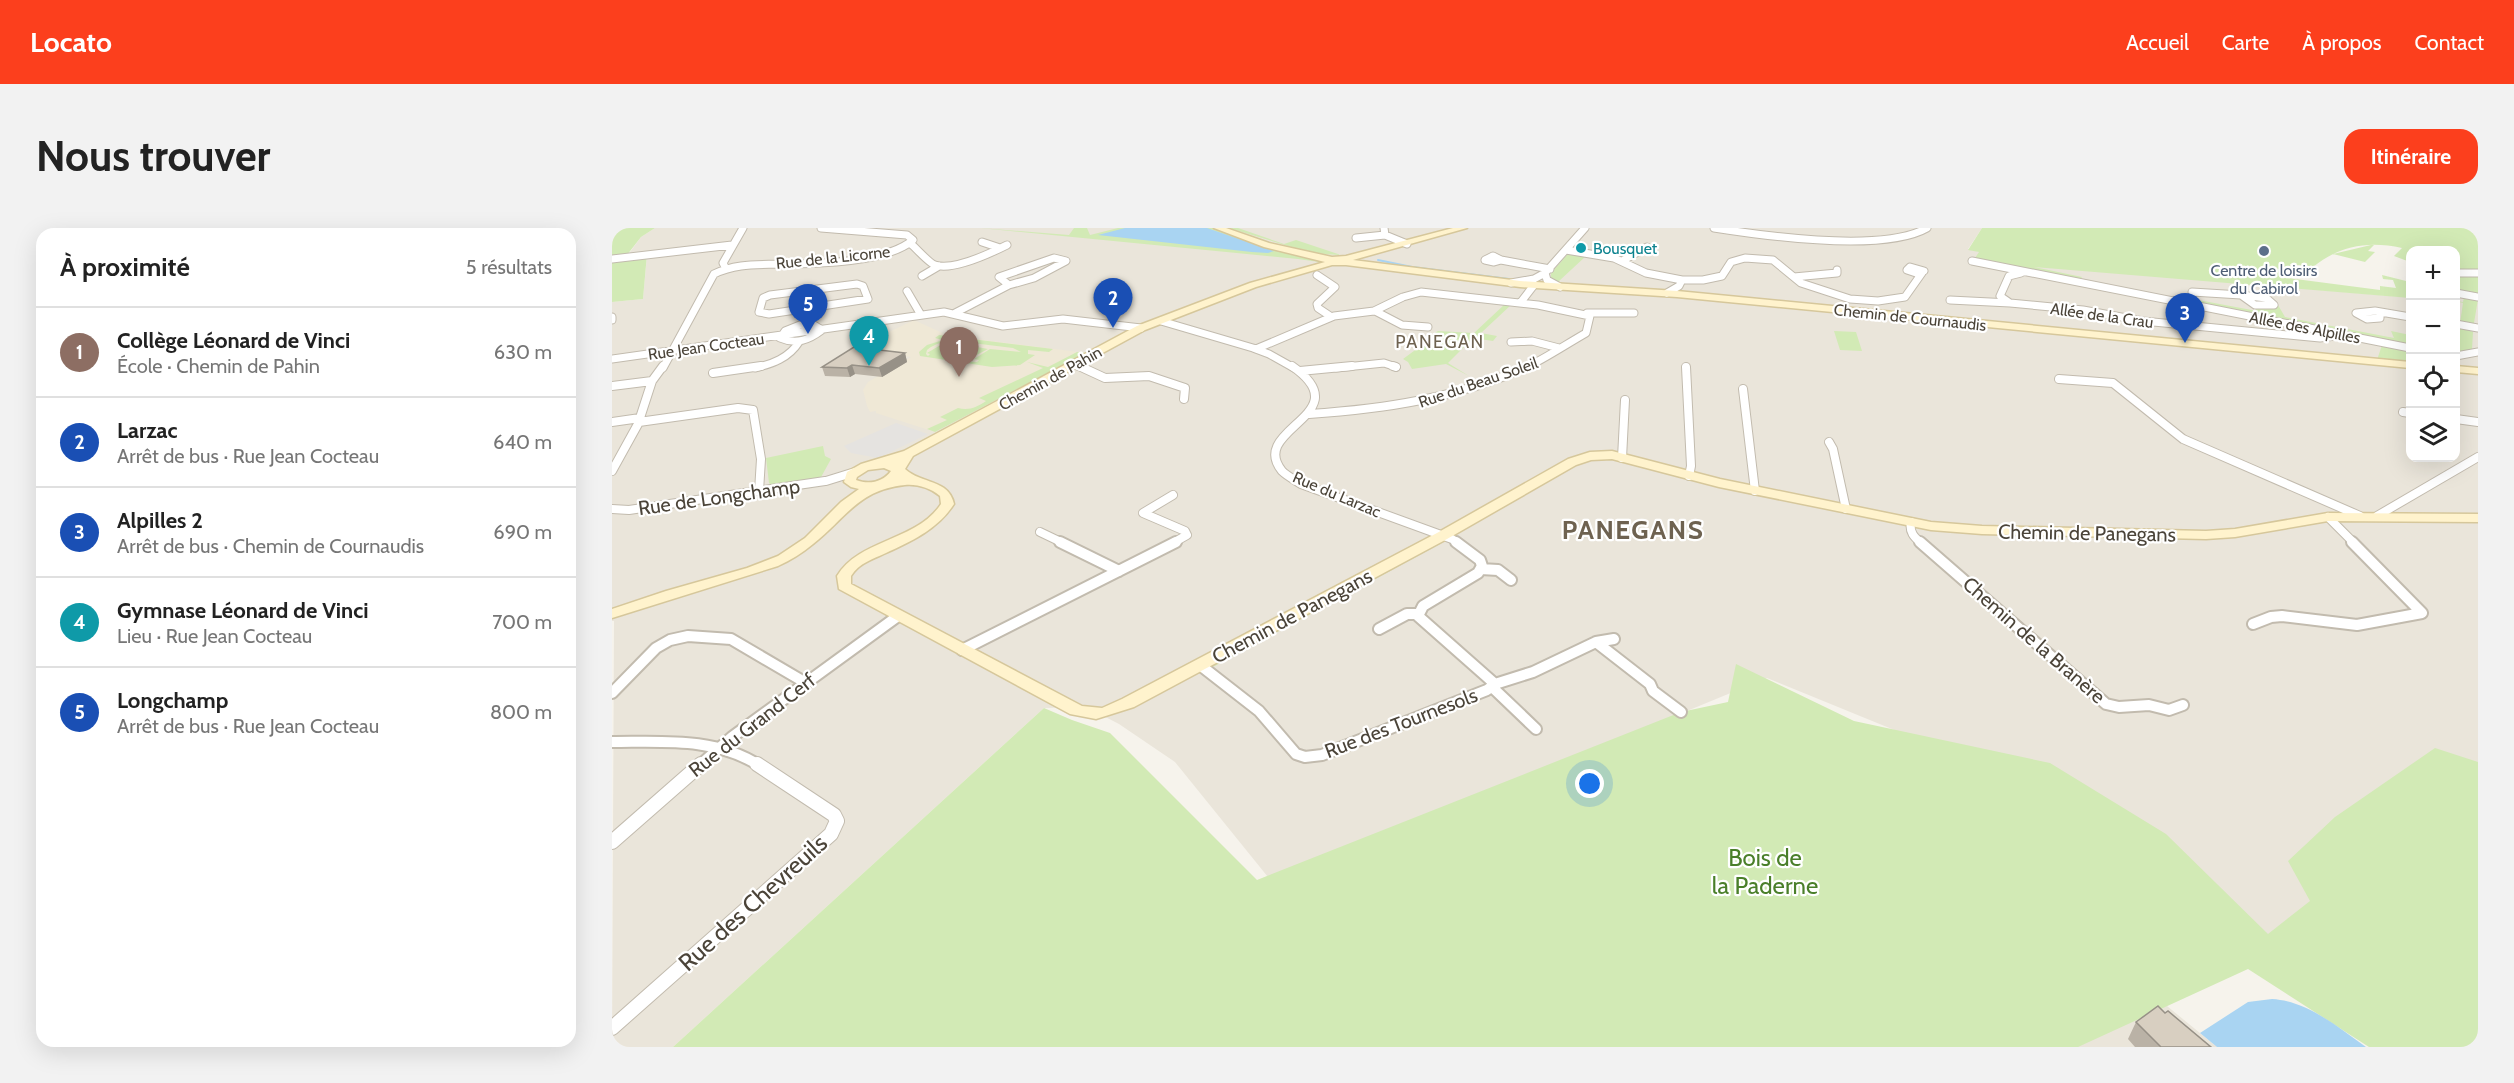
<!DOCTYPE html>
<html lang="fr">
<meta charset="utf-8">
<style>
body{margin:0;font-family:Cabin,sans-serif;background:#f2f2f2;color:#222}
.controls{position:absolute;right:18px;top:18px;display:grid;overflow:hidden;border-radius:12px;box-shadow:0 6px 24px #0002}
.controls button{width:54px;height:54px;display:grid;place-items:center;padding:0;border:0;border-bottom:2px solid #e0e0e0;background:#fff;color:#222;font:30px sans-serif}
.you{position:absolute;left:978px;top:556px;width:21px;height:21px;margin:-15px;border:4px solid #fff;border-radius:50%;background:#1a73e8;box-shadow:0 0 0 9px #1a73e833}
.badge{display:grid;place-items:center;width:39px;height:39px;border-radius:50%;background:#fc3f1d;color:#fff;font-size:20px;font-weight:700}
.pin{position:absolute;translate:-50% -50px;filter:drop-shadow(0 2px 3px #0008)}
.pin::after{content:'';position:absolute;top:32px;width:21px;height:18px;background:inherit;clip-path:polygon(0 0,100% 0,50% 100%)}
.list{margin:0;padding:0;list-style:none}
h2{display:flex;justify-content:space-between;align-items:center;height:78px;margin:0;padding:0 24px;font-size:26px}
h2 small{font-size:20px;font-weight:400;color:#767676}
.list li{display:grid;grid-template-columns:39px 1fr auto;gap:18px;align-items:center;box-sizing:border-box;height:90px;padding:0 24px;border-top:2px solid #e0e0e0}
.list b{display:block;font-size:22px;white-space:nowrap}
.list p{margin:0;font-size:20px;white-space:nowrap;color:#767676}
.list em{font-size:20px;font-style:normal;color:#767676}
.icon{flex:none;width:33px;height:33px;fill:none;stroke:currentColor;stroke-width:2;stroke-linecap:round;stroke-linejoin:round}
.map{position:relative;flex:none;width:1866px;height:819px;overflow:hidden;border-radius:18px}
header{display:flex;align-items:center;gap:36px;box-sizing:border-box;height:84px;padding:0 30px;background:#fc3f1d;color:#fff}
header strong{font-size:28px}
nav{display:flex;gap:33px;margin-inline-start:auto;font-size:21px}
.intro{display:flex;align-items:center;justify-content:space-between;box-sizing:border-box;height:144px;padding:0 36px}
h1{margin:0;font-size:42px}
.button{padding:15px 27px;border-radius:18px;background:#fc3f1d;color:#fff;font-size:21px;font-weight:700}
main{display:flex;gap:36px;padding:0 36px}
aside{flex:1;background:#fff;border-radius:18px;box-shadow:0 6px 24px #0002}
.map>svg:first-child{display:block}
.residential{fill:#eae5da}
.education{fill:#efe8d6}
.green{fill:#d2eab5;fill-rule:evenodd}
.parking{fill:#e5e3e0}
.water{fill:#a9d4f2}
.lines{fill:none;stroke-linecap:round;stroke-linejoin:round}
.stream{stroke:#a9d4f2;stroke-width:2}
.street-far3-casing{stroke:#c2bbae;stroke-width:9}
.street-far2-casing{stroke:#c2bbae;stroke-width:10}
.street-far1-casing{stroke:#c2bbae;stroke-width:14}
.street-casing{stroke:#c2bbae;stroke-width:16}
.secondary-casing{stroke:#d6c79b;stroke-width:3}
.street-far3{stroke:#fff;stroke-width:7}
.street-far2{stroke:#fff;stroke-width:8}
.street-far1{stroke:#fff;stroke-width:10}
.street{stroke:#fff;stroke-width:14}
.secondary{fill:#fff3cd;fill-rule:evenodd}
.wall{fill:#bab2a6}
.shaded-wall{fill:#979187}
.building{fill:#d8cfc1;stroke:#979187;stroke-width:1.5}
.culture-dot{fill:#0f9aa8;stroke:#fff;stroke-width:2}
.service-dot{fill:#5c6f8a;stroke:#fff;stroke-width:2}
.labels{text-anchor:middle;stroke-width:4.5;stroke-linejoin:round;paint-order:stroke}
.far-culture-label{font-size:16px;fill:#0d838f;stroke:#fff;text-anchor:start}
.far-street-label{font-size:16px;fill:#4b4439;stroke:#fff}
.far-service-label{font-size:16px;fill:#4e5e75;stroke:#fff}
.far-quarter-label{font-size:18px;letter-spacing:1.5px;fill:#6e6250;stroke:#fff}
.street-label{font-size:20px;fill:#4b4439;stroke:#fff}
.near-park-label{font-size:24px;fill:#4a7f2a;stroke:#fff}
.near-street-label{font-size:24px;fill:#4b4439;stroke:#fff}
.district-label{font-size:26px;font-weight:bold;letter-spacing:1.5px;fill:#6e6250;stroke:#fff}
</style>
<header>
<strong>Locato</strong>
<nav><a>Accueil</a><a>Carte</a><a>À propos</a><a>Contact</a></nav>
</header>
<div class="intro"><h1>Nous trouver</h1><a class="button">Itinéraire</a></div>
<main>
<aside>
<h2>À proximité<small>5 résultats</small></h2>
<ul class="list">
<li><span class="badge" style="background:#8d6e63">1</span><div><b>Collège Léonard de Vinci</b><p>École · Chemin de Pahin</p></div><em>630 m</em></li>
<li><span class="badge" style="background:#1a4fb4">2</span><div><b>Larzac</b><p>Arrêt de bus · Rue Jean Cocteau</p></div><em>640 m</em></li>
<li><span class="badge" style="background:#1a4fb4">3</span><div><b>Alpilles 2</b><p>Arrêt de bus · Chemin de Cournaudis</p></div><em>690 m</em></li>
<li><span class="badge" style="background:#0f9aa8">4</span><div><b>Gymnase Léonard de Vinci</b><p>Lieu · Rue Jean Cocteau</p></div><em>700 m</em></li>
<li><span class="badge" style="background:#1a4fb4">5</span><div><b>Longchamp</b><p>Arrêt de bus · Rue Jean Cocteau</p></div><em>800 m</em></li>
</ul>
</aside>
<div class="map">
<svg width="1866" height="819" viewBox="0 0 1866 819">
<rect width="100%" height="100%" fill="#f6f3ec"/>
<path class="residential" d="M43,0h1327l-14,21 67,16 367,32 8,-5v166h46v-189h22v546l-182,167 -387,-246 -142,-58 -495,204 -97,-120 -56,-38 -33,-17 -42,1 -371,339h-61l2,-426h-2v-319l31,-3 4,-44 -20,1 14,-19z
M1555,778l50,41h-163z"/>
<path class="education" d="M302,92l33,15 139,18 -151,79 -59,-19v-2l-6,1 -3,-6 -4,-16 5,-8 43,-25 -57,-8z"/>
<path class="green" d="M0,0h43l-14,9 -14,18 20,-1 -4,45 -31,3z
M368,0l89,7 5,-7h13l3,7 28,-7h94l48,17 60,14 3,4 -8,1 4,-2 -21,-3z
M617,0h9l46,16 12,-4 45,15 -30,-2z
M1370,0h484l12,3v38h-22v-19h-46v12l-16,-6 8,-8c-33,-7 -62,-3 -89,19l-23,-3 1,7 -13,-2 2,8 100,13v-4l16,2 -3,-8 -10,-1 -1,-4 28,7v16l-376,-31 48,10 -3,4 -110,-21 6,-2 4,-6 -11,-2z
M1759,17h3l-6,6 7,1 -10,10 -32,-8z
M964,26l10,2 -28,26 -7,-4v-5l16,-18z
M1844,46h22v20l-22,-2z
M1852,69l14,2 -4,24h-14l3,-20 -7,-2 7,1z
M1581,71l64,12 -3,-3 24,-3 7,12 109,21 -3,-7 19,4v11l-208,-41z
M893,76l6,1 -30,28 16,3 -4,5 -20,-3 -25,25 21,13 -23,-12 -34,5 -4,-7 -5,-3 19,-14 6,1 13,-11 -6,-2 3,-2 36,2z
M1848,99l13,5 -1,17 -16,4z
M1222,103l22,1 6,19 -22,-1z
M327,107l114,14 -4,3 -21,-2v4l7,1 -15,10 -28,2 -72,-11 -1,-4 8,-7 16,-5 -8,-2zM344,113l57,7 8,4 -31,-3 -16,10 5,1 -2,2 -12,-1 23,-12 -38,-7 -6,1 -17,10 3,1 -2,2 -2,-2 1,-4c8,-7 19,-9 29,-9z
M1770,117l28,5v13l-33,-3z
M465,124l9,1 -151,79 -8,-3 20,-9 -7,-3 18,-9c11,3 19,-1 28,-7l-7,-3 64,-30 -16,-6 21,5z
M211,218l2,10 6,3 -11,20 -49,6 -2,-2 -3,-25z
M828,315v1l-227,123 4,-6z
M1124,436l118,57 196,42 116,71 102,100 42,-33 -22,-40 47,-44 100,-69 43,14v285h-109l-121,-78 -170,78h-1405l371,-339 28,12 38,13 147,147 424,-168 47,-10z"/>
<path class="parking" d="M284,195l32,11 -50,24 -27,-5 -7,-7z"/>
<path class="water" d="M513,0h82l67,23 -6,2 -16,-1 -154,-17z
M1660,771c35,2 66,28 94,48h-149l-17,-14 48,-31z"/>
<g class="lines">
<path class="stream" d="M766,32l34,7 97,12"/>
<g class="street-far3-casing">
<path id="street-far3" d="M772,0l1,7 22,9
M1102,0c51,8 169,25 213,0
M744,10l29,-3
M370,14l18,6
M299,16c6,5 19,20 24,21 19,6 56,-12 72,-20
M954,22l48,8 32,15 36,7
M881,28l8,4 -7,2 -9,-2z
M442,30l12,3 -32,17 -25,7 -10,-8z
M0,31l120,-14
M889,32l49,9
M1010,33l25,-14
M1360,33l438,87
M1298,39l14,4 -8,2 -9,-3z
M114,41l-3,-6 20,-35
M933,45l40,-45
M1409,45l-12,3 -9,20 10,7 73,7 60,11 177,17 15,-2
M1844,45h22
M705,47l18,12 -18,17 1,4 12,8
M310,48l17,-10
M1182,49l43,-4v-3
M899,55l23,-4 11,-6 2,7 13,7
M245,56l6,2 5,13 -99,15 -10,-2 4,-14 7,-3z
M295,63l14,24
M1580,64l49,3
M1055,65l12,-7 3,-6h21l19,-4 9,-14 14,-4 28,2 28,23 49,16 28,2 27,-4 17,-24
M1844,65l22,4
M1629,67l25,3 8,7h-19z
M1338,72l60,3
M909,74l13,-17
M763,83l27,14 26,2
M343,85l54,-28
M975,85h47
M1768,85v5l-13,1 -11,-6 19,-2 35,6
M0,89v3
M549,93l92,27 16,6 25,14
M1844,96l22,4
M188,97h14l8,5c-13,10 -26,15 -42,8l5,-7z
M899,114l21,-1 27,7
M644,121l78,-33 40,-5 29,-14 18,-5 117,13 52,11 -4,17c-21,12 -40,25 -61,35
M1844,128l22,-4
M0,131l332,-47 59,14 60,-7 78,9
M461,137l12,3
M51,140l51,-94c22,-11 44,-9 68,-10 35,0 104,-1 131,-24l-6,-5 -86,-7
M143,140c17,-4 34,-10 44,-26
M724,140l48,-5 12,4"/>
</g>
<g class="street-far2-casing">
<path id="street-far2" d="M467,138l26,12 44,-2 36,12 -1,11
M680,138c70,49 -45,62 -10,105 5,5 13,9 19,13l151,55 6,4
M781,138l3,1
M1074,139l5,99 -2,10
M688,143l52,-5
M101,145l48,-7
M1447,151l54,4 70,56 177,77
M0,158l40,-5
M1131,161l12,102
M1791,184l7,1
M697,186c75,-5 150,-16 219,-48
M1844,191l22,3
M0,194l28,-4
M27,194l99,-14 15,2 8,49 -2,32
M1217,214l4,7 13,60
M1010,230l3,-58
M0,243l26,-47 14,-43 11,-15
M214,253l29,-9
M561,267l-30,18 42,18 2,4 -14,8
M0,281l17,1 196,-29
M1765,288l101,-59
M1716,289l26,26
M1299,294c-2,10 3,15 10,21
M428,304l23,11"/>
</g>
<g class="street-far1-casing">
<path id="street-far1" d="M448,314l59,29
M1308,314l186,162 13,3 30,-2 20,5 14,-5
M869,341l17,1 13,10
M1641,396l18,-7 11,-1 75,9 65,-12 -70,-71
M767,401l28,-15h11
M984,414l54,42 3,7 28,21
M350,422l214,-108
M588,437l59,46 37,43 9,3 17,-2 165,-65 8,-6 -77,-68 5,-10 55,-33 4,-7 -2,-6 -24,-18
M883,456l38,-12 63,-30 18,-3
M880,459l44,42
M0,465l44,-45 14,-8 18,-4 43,3 75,44
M0,514c51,0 104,-5 148,24
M87,538l33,-29 166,-121"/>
</g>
<g class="street-casing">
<path id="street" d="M0,614l89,-78
M0,800l219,-194 6,-13 -3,-6 -77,-51"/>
</g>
<g class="secondary-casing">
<path id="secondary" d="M602,0h12l43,15 63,14 14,-1 107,-28h14l-114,32 167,21 157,10 733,71v6l-733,-71 -157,-10 -174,-22h-14l-76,22 -111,43 -232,126 -8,13c16,15 44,10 49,35 -16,25 -42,37 -68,49 -13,6 -27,10 -35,23v8l231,122 20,2 20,-9 315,-166 131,-74 22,-7 22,-1 108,28 211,43 51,4 224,5 29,-2 93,-16 150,1v8l-150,-1 -93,16 -29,2 -224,-5 -51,-4 -212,-43 -107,-28 -21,1 -15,5 -129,74 -313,168 -38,12 -26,-5 -231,-125 -2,-13c22,-37 80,-35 104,-72l-1,-8c-10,-8 -22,-12 -35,-11 -47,5 -58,32 -92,59 -11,9 -22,16 -35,22l-166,52v-9l54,-18 81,-23 31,-12 27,-18 36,-36 18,-13 -8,-2 -7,-5 3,-10 14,-8 43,-13 233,-125 113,-43 75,-21 -61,-15zM272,240l7,3c-8,11 -22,14 -35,9l1,-3 11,-7z
M1844,138l22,2v6l-22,-2z"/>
</g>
<use href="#street-far3" class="street-far3"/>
<use href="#street-far2" class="street-far2"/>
<use href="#street-far1" class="street-far1"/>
<use href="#street" class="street"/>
<use href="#secondary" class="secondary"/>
</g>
<path class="wall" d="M293,125l2,9 -25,15 -27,-3 -5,3 -25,-1 -3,-9z
M1524,794l75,25h-76l-7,-8z"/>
<path class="shaded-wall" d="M293,125l2,9 -25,15 -3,-9z
M240,137l3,9 -5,3 -3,-9z"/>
<path class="building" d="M242,119l51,6 -26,15 -27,-3 -5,3 -25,-1z
M1546,778l7,7 3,-2 43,36h-50l-25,-25z"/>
<circle class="culture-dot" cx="969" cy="20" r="6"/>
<circle class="service-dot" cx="1652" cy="23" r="6"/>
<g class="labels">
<g class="far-culture-label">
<text x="981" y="26">Bousquet</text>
</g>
<g class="far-street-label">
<text transform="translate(221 29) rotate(-6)" y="6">Rue de la Licorne</text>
<text transform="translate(1490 87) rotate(8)" y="6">Allée de la Crau</text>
<text transform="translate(1298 89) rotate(6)" y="6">Chemin de Cournaudis</text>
<text transform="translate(1693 99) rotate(11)" y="6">Allée des Alpilles</text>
<text transform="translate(94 118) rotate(-8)" y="6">Rue Jean Cocteau</text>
<text transform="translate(438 150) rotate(-29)" y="6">Chemin de Pahin</text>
<text transform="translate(866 154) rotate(-19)" y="6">Rue du Beau Soleil</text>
<text transform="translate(725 266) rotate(23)" y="6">Rue du Larzac</text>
</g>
<g class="far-service-label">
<text x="1652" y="48">Centre de loisirs<tspan x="1652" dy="18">du Cabirol</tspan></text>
</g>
<g class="far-quarter-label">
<text x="828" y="120">PANEGAN</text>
</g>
<g class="street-label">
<text transform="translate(107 269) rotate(-8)" y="7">Rue de Longchamp</text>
<text transform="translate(1475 305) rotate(1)" y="7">Chemin de Panegans</text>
<text transform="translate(680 388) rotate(-28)" y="7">Chemin de Panegans</text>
<text transform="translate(1422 412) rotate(41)" y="7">Chemin de la Branère</text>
<text transform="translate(789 495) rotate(-21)" y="7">Rue des Tournesols</text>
<text transform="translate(140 497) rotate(-38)" y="7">Rue du Grand Cerf</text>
</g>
<g class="near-park-label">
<text x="1153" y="638">Bois de<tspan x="1153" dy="28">la Paderne</tspan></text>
</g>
<g class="near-street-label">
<text transform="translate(141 675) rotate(-42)" y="8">Rue des Chevreuils</text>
</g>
<g class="district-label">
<text x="1021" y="311">PANEGANS</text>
</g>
</g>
</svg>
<div class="controls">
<button>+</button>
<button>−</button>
<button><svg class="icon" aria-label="locate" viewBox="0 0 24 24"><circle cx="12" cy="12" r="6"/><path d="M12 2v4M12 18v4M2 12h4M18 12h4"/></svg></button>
<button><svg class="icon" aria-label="layers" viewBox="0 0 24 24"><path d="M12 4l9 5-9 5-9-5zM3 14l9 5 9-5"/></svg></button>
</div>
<div class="you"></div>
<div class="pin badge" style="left:347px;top:149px;background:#8d6e63">1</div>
<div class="pin badge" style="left:501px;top:100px;background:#1a4fb4">2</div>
<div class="pin badge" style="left:1573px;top:115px;background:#1a4fb4">3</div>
<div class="pin badge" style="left:257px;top:138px;background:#0f9aa8">4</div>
<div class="pin badge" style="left:196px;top:106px;background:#1a4fb4">5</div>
</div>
</main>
